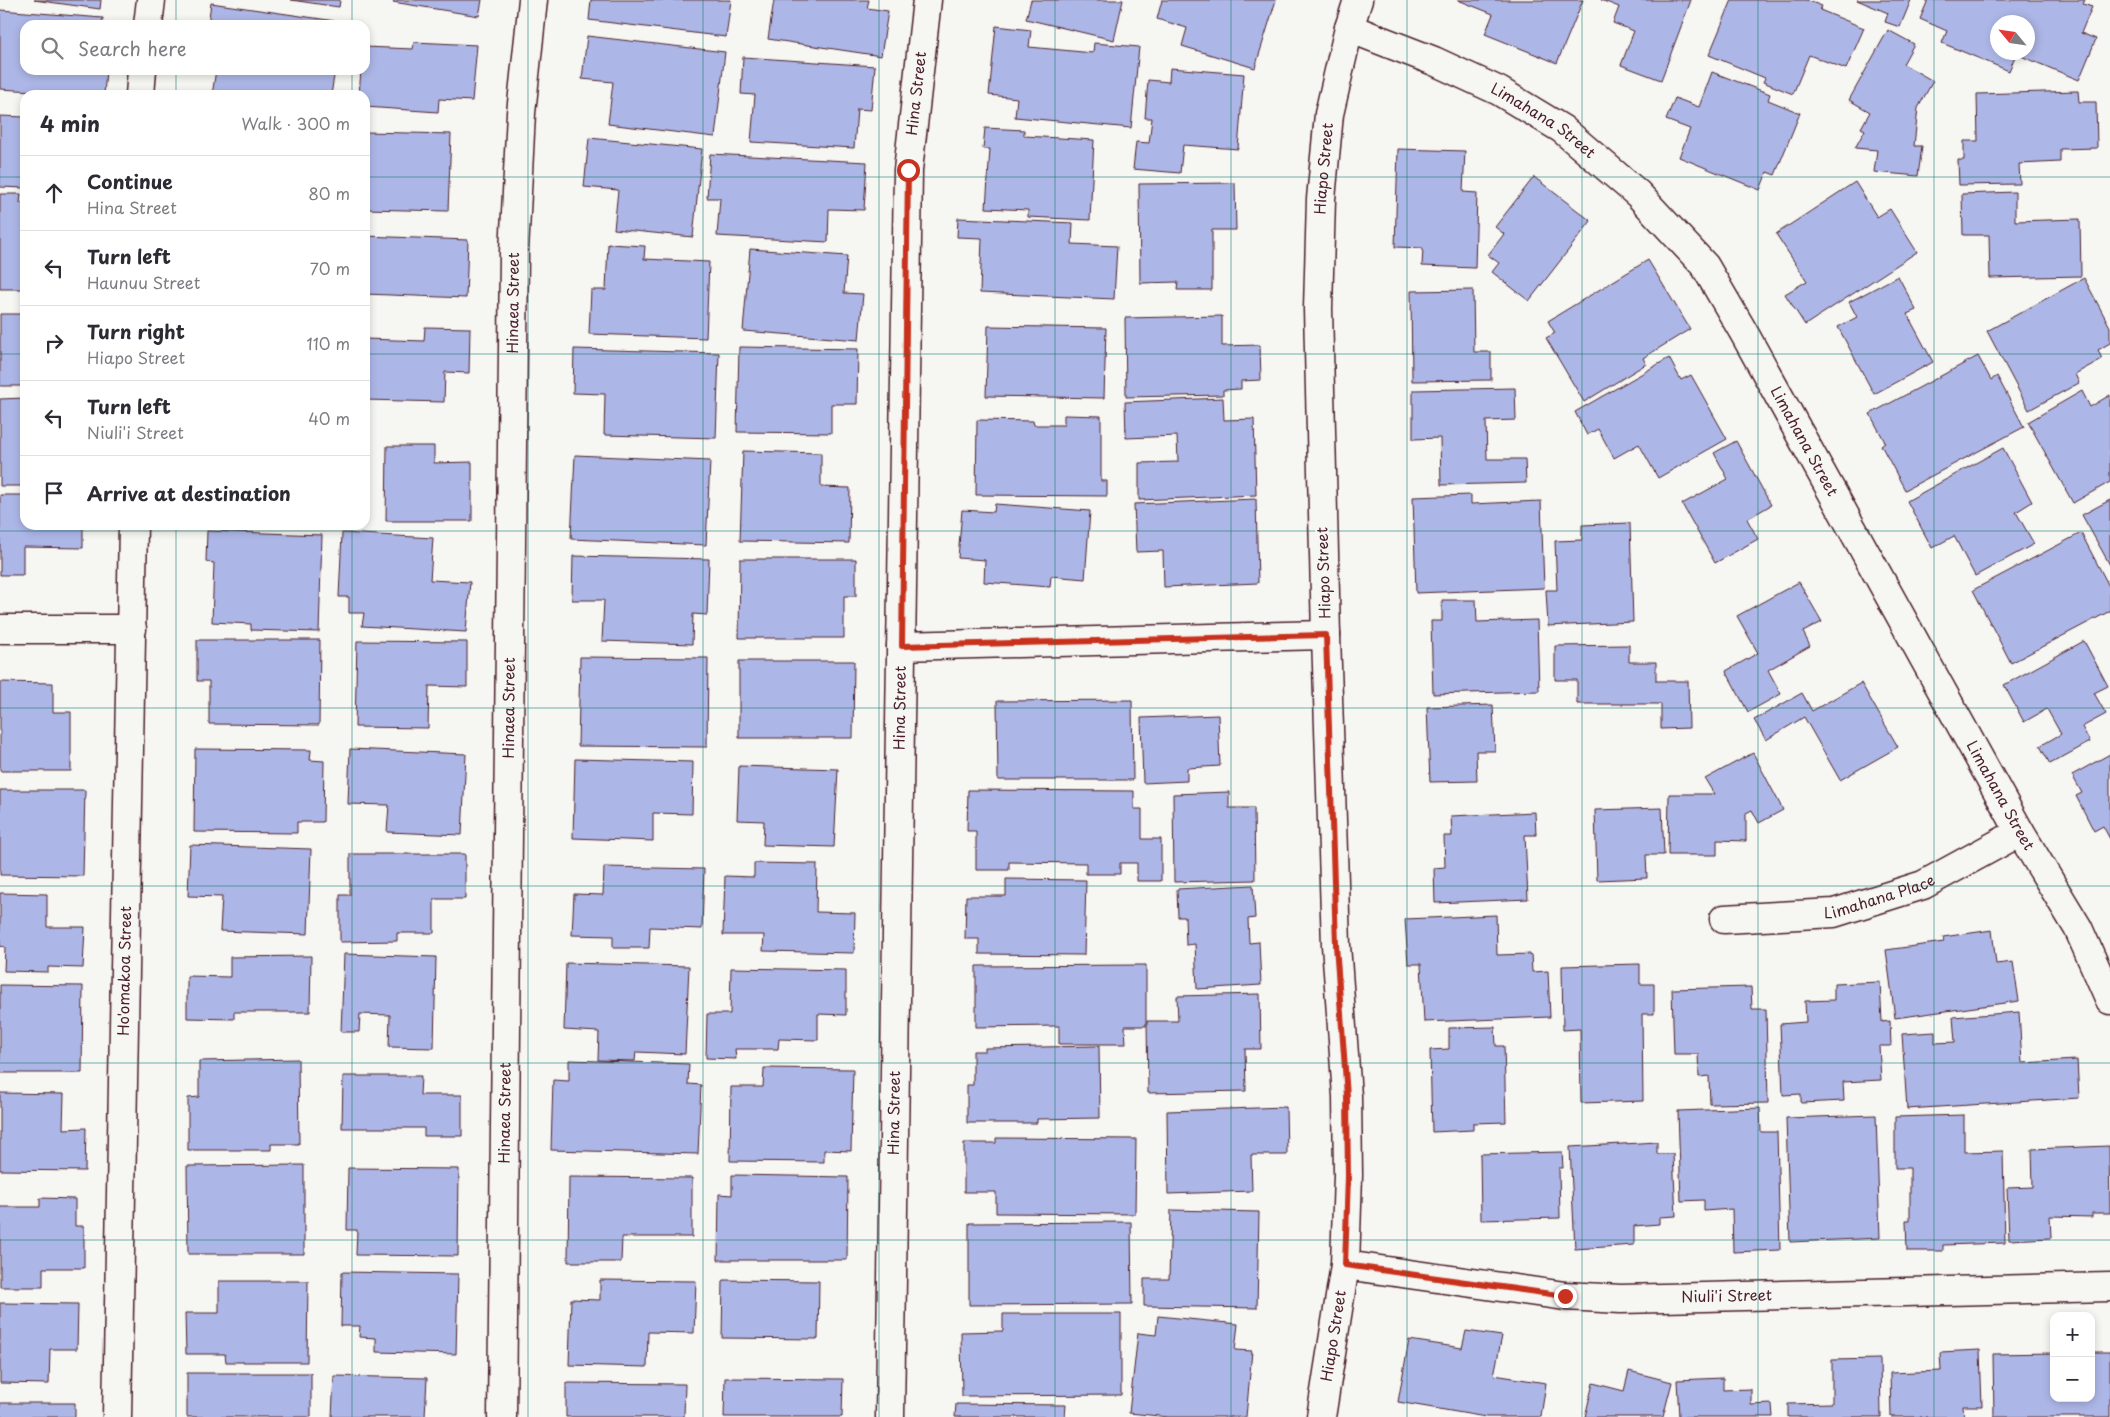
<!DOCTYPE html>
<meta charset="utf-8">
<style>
body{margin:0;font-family:"Playpen Sans",sans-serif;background:#f2f2f3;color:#2b2b33}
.controls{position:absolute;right:15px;bottom:15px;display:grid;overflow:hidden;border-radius:10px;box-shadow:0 2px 8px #0003}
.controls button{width:45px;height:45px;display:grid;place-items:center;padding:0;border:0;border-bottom:1px solid #e1e1e2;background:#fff;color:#2b2b33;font:25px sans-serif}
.compass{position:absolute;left:1990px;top:15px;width:45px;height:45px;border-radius:50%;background:#fff;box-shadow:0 2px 8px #0003;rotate:299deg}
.stop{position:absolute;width:15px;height:15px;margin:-11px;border:4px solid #c8321e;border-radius:50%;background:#fff}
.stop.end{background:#c8321e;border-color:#fff;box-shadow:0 1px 5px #0008}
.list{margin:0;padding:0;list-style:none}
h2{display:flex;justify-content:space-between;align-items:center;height:65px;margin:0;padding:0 20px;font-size:21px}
h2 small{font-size:16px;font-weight:400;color:#7c7c81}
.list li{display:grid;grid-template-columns:32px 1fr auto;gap:15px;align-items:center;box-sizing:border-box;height:75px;padding:0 20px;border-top:1px solid #e1e1e2}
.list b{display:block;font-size:19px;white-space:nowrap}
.list p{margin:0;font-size:16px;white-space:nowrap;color:#7c7c81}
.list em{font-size:16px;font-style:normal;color:#7c7c81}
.icon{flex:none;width:28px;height:28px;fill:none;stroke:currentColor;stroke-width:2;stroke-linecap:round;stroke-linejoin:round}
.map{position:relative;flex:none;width:2110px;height:1417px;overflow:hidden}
.search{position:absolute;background:#fff;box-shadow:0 2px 8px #0003;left:20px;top:20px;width:350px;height:55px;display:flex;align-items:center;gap:12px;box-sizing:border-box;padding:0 18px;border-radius:15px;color:#7c7c81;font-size:19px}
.panel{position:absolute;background:#fff;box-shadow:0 2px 8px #0003;left:20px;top:90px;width:350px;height:440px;border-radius:15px}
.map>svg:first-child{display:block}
.building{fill:#adb7e7;stroke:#4a1f2b;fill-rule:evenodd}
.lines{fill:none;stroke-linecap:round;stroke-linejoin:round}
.street-casing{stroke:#4a1f2b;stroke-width:31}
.secondary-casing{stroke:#4a1f2b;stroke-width:31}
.street{stroke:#f6f6f2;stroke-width:28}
.secondary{stroke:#f6f6f2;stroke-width:28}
.route{stroke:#c8321e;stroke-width:6}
.grid{fill:none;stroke:#0f766e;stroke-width:1;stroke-opacity:0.55}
.labels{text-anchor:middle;stroke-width:4;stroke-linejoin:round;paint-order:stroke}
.street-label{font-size:15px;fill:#4a1f2b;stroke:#f6f6f2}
</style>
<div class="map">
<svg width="2110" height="1417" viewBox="0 0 2110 1417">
<rect width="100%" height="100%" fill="#f6f6f2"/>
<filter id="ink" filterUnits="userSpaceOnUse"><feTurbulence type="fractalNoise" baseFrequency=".02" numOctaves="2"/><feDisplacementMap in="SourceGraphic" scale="10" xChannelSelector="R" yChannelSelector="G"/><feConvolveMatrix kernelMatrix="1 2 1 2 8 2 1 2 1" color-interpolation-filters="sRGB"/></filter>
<g filter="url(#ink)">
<path class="building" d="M34,0h67l-1,9z
M291,0h49l-1,7z
M393,0h89l-3,16 -86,-14z
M591,0h140l-5,37 -137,-17z
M774,0h95l-2,8 21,3 -7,45 -113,-17z
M1031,0h92l-9,40 -88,-21z
M1162,0h114l-21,68 -73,-22 5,-18 -30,-9z
M1458,0h125l-26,63 -72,-29 8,-20z
M1601,0h90l-30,80 -40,-15 13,-34 -21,-8 6,-16z
M1732,0h74l16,6 -2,4 44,18 -18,41 -37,-14 -16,39 -30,-12 2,-4 -56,-23z
M1857,0h54l-11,27 -15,-5 3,-9z
M1928,0h157l-2,4 9,3 -11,26 15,6 -17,41 -63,-26 -7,17 -67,-28 5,-12 -27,-12zM1998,22h30v30h-30z
M211,3l131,19 -1,3h-133z
M0,10l103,8 -1,7h-77v45h81l-2,25h-72l1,-4 -33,-2z
M996,26l35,4 -2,17 64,6 1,-10 45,4 -8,81 -116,-11 2,-19 -28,-3z
M1888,30l26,14 -11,20 30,17 -15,27 -4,38h8l-4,30 -44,-4 3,-22 -22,-2 10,-18 -4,-2 9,-16 -21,-12z
M587,36l138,16 -10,85 -107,-13 5,-42 -31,-3z
M414,42l63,3 -5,56 -33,-2 -1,13 -73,-5v-12h-6l2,-25h4v-23l48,2z
M743,57l132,9 -4,44 -14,-1 -3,39 -103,-6 4,-47 -14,-1z
M1170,68l74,6 -6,75 -55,-4 -3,28 -47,-4 3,-27 13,1 3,-25h-7l3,-38 21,2z
M216,70h119l-4,25h-119z
M1712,72l58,22 -2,6 32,13 -25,62 -8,-3 -7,18 -81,-33 11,-28 -24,-9 9,-22 24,9z
M2078,91l1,11h17l1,46 -37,1v13l-41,2 1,20 -61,1 -1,-25h6v-19h14l-1,-47z
M0,116l25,1v71l-25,-1z
M985,128l39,2v6l70,4 -4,80 -62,-3v-7l-42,-2 4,-59h-7z
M365,132l86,2 -3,77 -83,-2z
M589,138l113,11 -9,88 -79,-8 4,-39 -34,-3z
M1398,149l67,2 -2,41 14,1 -2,75 -53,-2 1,-18 -28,-1z
M710,154l157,8 -3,48 -35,-1 -1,33 -111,-6 3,-38h-13z
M1534,177l57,44 -62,80 -37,-29 7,-9 -11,-8 16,-21 -9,-7z
M1855,182l22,35 13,-8 27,43 -112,73 -20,-31 22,-13 -31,-47z
M1235,183l1,47h-24v60h-35l1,-8 -38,1 -1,-99z
M2015,192v29l65,-2 1,57 -91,2 -1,-43h-26l-1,-41z
M0,194h21l-1,9h5v86h-25z
M958,218l115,5 -1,21 45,2 -3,53 -134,-6 2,-55 -25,-1z
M365,236l103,4 -2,58 -101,-4z
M608,244l37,2 -1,13 65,3 -3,76 -117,-4 2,-44h15z
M750,249l97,7 -3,37 19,1 -4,46 -116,-9z
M1648,260l42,69 -47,29 3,6 -62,38 -38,-64 9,-5 -7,-12z
M1898,276l18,34 -9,4 26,48 -59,32 -36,-67 19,-10 -8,-15z
M2084,278l26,49v16l-12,7 4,9 -27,15 4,9 -50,27 -42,-79z
M1473,290l1,62h17v28l-79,1 -1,-90z
M0,314h25v72h-25z
M1222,316v30l38,-1 1,35 -20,1v8l-18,1v5l-97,2 -1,-79z
M988,326l118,2 -2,70 -118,-2z
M425,327l45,1 -1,45 -24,-1 -1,30 -79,-2v-61l59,2z
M739,347l119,2 -1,55h-26v29l-94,-1z
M574,349l145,4 -3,85 -112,-3 1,-41 -32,-1z
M1978,356l13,24 6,-4 27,51 -119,63 -24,-45 4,-3 -15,-28z
M1669,358l12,22 10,-5 36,64 -69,39 -19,-34 -25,14 -16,-29 -11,6 -12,-23z
M1515,388l1,32 -30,1 1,38h38l1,24 -85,2 -1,-47 -27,1v-49z
M2082,391l8,16 20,-12v87l-37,21 -45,-81z
M25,398v88h-25v-87z
M1223,398l1,22 30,-1 2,76 -117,5v-37l39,-1 -1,-26 -51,2 -1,-36z
M1064,415l37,1v65h6v15l-131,-1 1,-75 56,1 1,4h30z
M1736,441l35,64 -24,14 11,20 -43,24 -33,-59 46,-25 -14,-26z
M387,446h47v17l38,-1v59h-86z
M2003,448l29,54 -16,10 18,32 -59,32 -21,-40 -22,12 -25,-47z
M743,451l78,2v34l29,1 -1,55 -109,-2z
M575,455l135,6 -4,84 -135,-6z
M0,495h25v30h58v23l-60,-1v28h-23z
M1471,495v9l70,-3 3,87 -128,5 -3,-96z
M1256,499l2,84 -94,4 -1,-36 -27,1 -2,-48z
M2110,500v65l-28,-50z
M995,504l95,7 -5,68 -34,-3 -1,11 -66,-5 1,-22 -27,-2 4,-48 32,2z
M1630,523l3,99 -85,4 -2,-36h11l-2,-49 27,-1v-15z
M207,531l115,4 -3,97 -68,-2v-6l-39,-2 2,-59 -8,-1z
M342,533l91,5 -3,42 40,2 -4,50 -104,-6 2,-13h-15v-16h-10z
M2081,533l29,55v23l-99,52 -38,-73z
M573,556l136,3 -2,56 -14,-1 -1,30 -90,-3 2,-41h-32z
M740,559h116v37h-12v42h-105z
M1799,582l23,40 -19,10 7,14 -42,24 13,24 -33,18 -22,-41 32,-18 -21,-37z
M1442,600h34l1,22 60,-2 2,71 -106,3 -2,-73h11z
M197,640h123l-1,85 -110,-1v-43h-12z
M357,641l110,1v45l-38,-1 -1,42 -73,-1z
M2084,641l24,45 -14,7 12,21 -24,13 8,15 -40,22 -10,-18 21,-12 -14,-25 -23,13 -20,-37z
M1629,645v17h27v19h32l1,47 -28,1v-25h-84v-24h-22v-34z
M580,657l128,1 -1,89 -129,-1z
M739,661h115l-1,77h-114z
M0,682l53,1v29h18v59h-71z
M1861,683l37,64 -58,33 -36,-63 -38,23 -12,-20 48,-27 10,18z
M1132,700l1,80h-135l-1,-79z
M1493,705l2,46h-19l1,30 -47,1 -3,-75z
M1218,715l2,51 -33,2v13l-44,2 -2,-65z
M195,749l116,1 -1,10 14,1 -1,61h-26v11l-103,-1z
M350,749l116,5 -4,81 -75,-3 2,-27 -41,-1z
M1753,753l30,57 -24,13 -7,-13 -6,3v28l-29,-1v15h-49l1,-61h45l-9,-15z
M2110,754v85l-7,-13 -9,5 -18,-35 6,-3 -10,-18z
M575,759l118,3 -1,52 -39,-1v28l-80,-3z
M739,766l99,3 -4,78 -71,-2 1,-24 -27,-1z
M0,790h85l-2,86 -83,-1z
M968,790l166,1v18h8v30h19v42h-24v-18h-17v11h-34v-11l-77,-1v8h-33v-39h-9z
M1229,792v16h25l1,72 -81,2 -1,-88z
M1662,808l2,47h-18l1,23 -50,2 -2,-70z
M1535,812l1,23h-11l3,64 -93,4 -1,-35 11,-1 -1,-31h8l-1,-20z
M190,845l121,4 -3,85 -88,-3 2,-34 -34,-1z
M350,854h115v45h-31v34h-37v8l-57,1v-47h10z
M754,863l63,1 -1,48 39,1 -1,40 -91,-2 1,-16h-41l2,-59 29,1z
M604,867l100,2 -2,60 -52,-2 -1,21h-36v-12l-41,-1 2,-41 29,1z
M1006,879l80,1 -2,75 -105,-1v-15h-14l1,-43h40z
M1253,885l2,33 -7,1 1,24 10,-1 2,43 -64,4 -2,-45 -9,1 -1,-28h-7l-1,-28z
M0,893l47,1v33h38l-2,41 -35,-1v5l-44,-1 1,-24 -5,-1z
M1496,915l1,40 34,-1 1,18 16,-1 2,46 -126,5 -3,-58h-13l-3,-45z
M1992,930l4,34 17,-2 6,39 -124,17 -9,-68 58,-8 -1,-5z
M344,954l92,3 -2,91 -45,-1 1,-32 -30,-1 -1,18h-18z
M311,956l-1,56h-76v7l-47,-1v-42l43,1v-20z
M566,963l123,3 -4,88 -49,-2 -1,9 -37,-1 1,-28 -35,-2z
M1640,964v20h14v30h-12l1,87 -62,2 -1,-74 -17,1 -1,-64z
M1146,965v61h-21l1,18h-67v-18l-83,1v-61z
M731,968l115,2v45l-28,-1v26l-39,-1 -1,10h-43l1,10 -30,-1 1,-44h23z
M1880,982l2,40 8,-1 1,25h-12l2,34 -38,2 1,19 -43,2v-9l-18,1 -3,-71 26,-2 -1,-21 29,-1v-16z
M0,985l83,1 -1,87h-82z
M1751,987l1,22h14l2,94 -58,1 -1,-28 -10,1 -1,-23h-24l-2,-65z
M1260,994l1,55h-16l1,42 -98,2 -1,-72h31l-1,-25z
M2019,1012l3,51 55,-3 2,38 -172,11 -5,-75 33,-2v11l20,-1 -2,-25z
M1495,1027l1,19h8l2,76 -33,1v7l-41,2 -2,-82 19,-1v-21z
M1099,1046l1,72 -63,1v4h-70v-38h6v-34h12v-3z
M298,1059l1,85h-28v6h-83v-52l11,-1v-36z
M569,1060l120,4 -1,20 13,1 -3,69 -147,-4 2,-70 16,1z
M764,1068l89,1 -2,82 -27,-1v12l-94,-1 1,-74h32z
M343,1076h78l-1,19h42v41h-38v-8h-82z
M0,1093l64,1 -1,35 23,-1 -1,43 -85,-1z
M1286,1107l1,48h-36l1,36 -84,3 -1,-83z
M1760,1108l1,24h16l3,118 -47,2 -1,-43 -28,2v-11l-23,1 -3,-90z
M1876,1115l4,123 -90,4 -4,-124z
M1964,1115v37l39,-1 2,92 -62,2v6h-36l-1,-31h4v-52h-15v-51z
M996,1138l140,1 -1,75 -139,-1v-21h-32v-49h32z
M1657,1142v12h16l3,62 -17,1v7l-25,2v19l-59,4 -5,-102z
M2109,1146l1,67h-18v4l-42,-1 1,22 -42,2 -2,-52 26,-1 -1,-38z
M1562,1152l1,16h-4l1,50 -79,2 -1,-66z
M304,1165v89h-116l-1,-88z
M348,1168l111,1 -1,87 -102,-1 1,-25h-10z
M732,1175l116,2 -1,83h-129l1,-66 13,1z
M569,1177l123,1v59h-70l-1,25h-53z
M40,1198l35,1v27h9v42h-41v19h-43v-80h40z
M1171,1210l88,2 -2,96 -113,-2v-27h25z
M1131,1222l1,82 -163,1v-82z
M342,1272l116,2 -2,80 -80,-2v-14l-17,-1 1,-11h-19z
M600,1280l96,1 -2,52 -46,-1 -1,35 -78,-2 2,-66 29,1z
M723,1280l96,1 -1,58 -96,-1z
M219,1281h89l-1,81h-81l-1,-8h-39l-1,-41h34z
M0,1303l78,1 -1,45h-27l-1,35 -49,-1z
M1003,1314h118v81l-159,1 -1,-64 42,-1z
M1158,1316l80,8 -3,26 17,1 -6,66h-77l-40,-4 9,-80 18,2z
M1466,1331l36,5 -8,39 52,8 -5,34h-55l-88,-15 11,-62 53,8z
M1980,1350l2,56h-19l1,11h-73l-1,-44 51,-2 -1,-19z
M2091,1352h19v65h-116l-1,-63 61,-1v45h37z
M1880,1359l1,58h-93v-13l44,-1v-43z
M1629,1371l43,11 -9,35h-78l8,-34 31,8z
M187,1373h124v44h-124z
M334,1376l93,2 -2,39h-93z
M725,1378l118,1 -1,38h-118z
M1723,1378v12l28,-1v16l21,-1 1,13h-94l-2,-37z
M566,1383l119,1 -1,33h-118z
M0,1403h75v14h-75z
M956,1404l110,1 -1,12h-110z"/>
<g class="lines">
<g class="street-casing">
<g id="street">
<path d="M148,25l3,-25"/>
<path id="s1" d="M1349,28l85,33 65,30 63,38 76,65 67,72 39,67 276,499 58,96 32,72"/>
<path d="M140,95l2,-25"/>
<path d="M0,629h132"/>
<path d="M901,646l425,-11"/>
<path id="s2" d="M1724,919l110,-6 89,-28 97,-53"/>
<path id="s3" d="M1345,1265l220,31 56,3 489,-12"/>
<path id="s4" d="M117,1417l16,-892"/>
<path id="s5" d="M502,1417l12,-1165 7,-139 12,-113"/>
<path id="s6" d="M890,1417l18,-1247 19,-170"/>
</g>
</g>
<g class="secondary-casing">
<g id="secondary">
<path id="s7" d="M1321,1417l24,-152 3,-90 -1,-79 -11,-151 -10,-310 -8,-326 3,-110 8,-85 20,-86 9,-28"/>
</g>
</g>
<use href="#street" class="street"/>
<use href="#secondary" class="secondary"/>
</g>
</g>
<g class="lines" filter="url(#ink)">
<path class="route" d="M908,170l-6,476 424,-11 10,310 11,151 1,80 -3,89 220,31"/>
</g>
<path class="grid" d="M176,0v25M352,0v25M528,0v1417M703,0v1417M879,0v1417M1055,0v1417M1231,0v1417M1407,0v1417M1582,0v1417M1758,0v1417M1934,0v1417M176,70v25M352,70v25M0,177h25M365,177h1745M0,354h25M365,354h1745M176,525v892M352,525v892M0,531h2110M0,708h2110M0,886h2110M0,1063h2110M0,1240h2110"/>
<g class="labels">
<g class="street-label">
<text dy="5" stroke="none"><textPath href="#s6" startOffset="1324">Hina Street</textPath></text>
<text dy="5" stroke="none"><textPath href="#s1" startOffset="216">Limahana Street</textPath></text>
<text dy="5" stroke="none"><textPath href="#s7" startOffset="1251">Hiapo Street</textPath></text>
<text dy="5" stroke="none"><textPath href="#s5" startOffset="1114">Hinaea Street</textPath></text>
<text dy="5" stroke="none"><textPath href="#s1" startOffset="636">Limahana Street</textPath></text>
<text transform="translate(1324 573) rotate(-92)" y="5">Hiapo Street</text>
<text dy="5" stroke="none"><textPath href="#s5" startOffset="709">Hinaea Street</textPath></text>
<text dy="5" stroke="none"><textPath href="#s6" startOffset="709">Hina Street</textPath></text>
<text dy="5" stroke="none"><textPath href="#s1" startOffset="1041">Limahana Street</textPath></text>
<text dy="5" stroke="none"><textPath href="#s2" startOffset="158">Limahana Place</textPath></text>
<text dy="5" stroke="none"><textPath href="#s4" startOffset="446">Ho'omakoa Street</textPath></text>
<text dy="5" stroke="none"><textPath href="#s5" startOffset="304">Hinaea Street</textPath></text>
<text dy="5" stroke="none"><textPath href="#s6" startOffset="304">Hina Street</textPath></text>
<text dy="5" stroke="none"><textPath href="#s3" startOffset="384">Niuli'i Street</textPath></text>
<text dy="5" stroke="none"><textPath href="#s7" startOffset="82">Hiapo Street</textPath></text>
</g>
</g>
</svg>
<div class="controls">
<button>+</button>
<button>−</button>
</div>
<svg class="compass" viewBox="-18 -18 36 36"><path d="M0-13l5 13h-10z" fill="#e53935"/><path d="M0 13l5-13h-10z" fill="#7c7c81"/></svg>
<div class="stop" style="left:908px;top:170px"></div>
<div class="stop end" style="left:1565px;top:1296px"></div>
<div class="search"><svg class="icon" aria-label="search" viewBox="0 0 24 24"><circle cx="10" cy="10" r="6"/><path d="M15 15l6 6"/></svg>Search here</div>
<section class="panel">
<h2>4 min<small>Walk · 300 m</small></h2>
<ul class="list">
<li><svg class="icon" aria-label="ahead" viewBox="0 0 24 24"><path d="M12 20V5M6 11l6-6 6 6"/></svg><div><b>Continue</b><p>Hina Street</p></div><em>80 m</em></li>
<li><svg class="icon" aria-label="left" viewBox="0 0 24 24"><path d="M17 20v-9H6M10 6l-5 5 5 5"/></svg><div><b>Turn left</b><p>Haunuu Street</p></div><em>70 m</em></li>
<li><svg class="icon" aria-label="right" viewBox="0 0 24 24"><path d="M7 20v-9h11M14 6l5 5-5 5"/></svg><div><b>Turn right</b><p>Hiapo Street</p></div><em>110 m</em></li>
<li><svg class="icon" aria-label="left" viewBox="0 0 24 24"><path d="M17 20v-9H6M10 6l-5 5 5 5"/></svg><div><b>Turn left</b><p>Niuli'i Street</p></div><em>40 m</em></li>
<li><svg class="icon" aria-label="arrive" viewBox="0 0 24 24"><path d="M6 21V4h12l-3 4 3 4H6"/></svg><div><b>Arrive at destination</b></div></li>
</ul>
</section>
</div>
